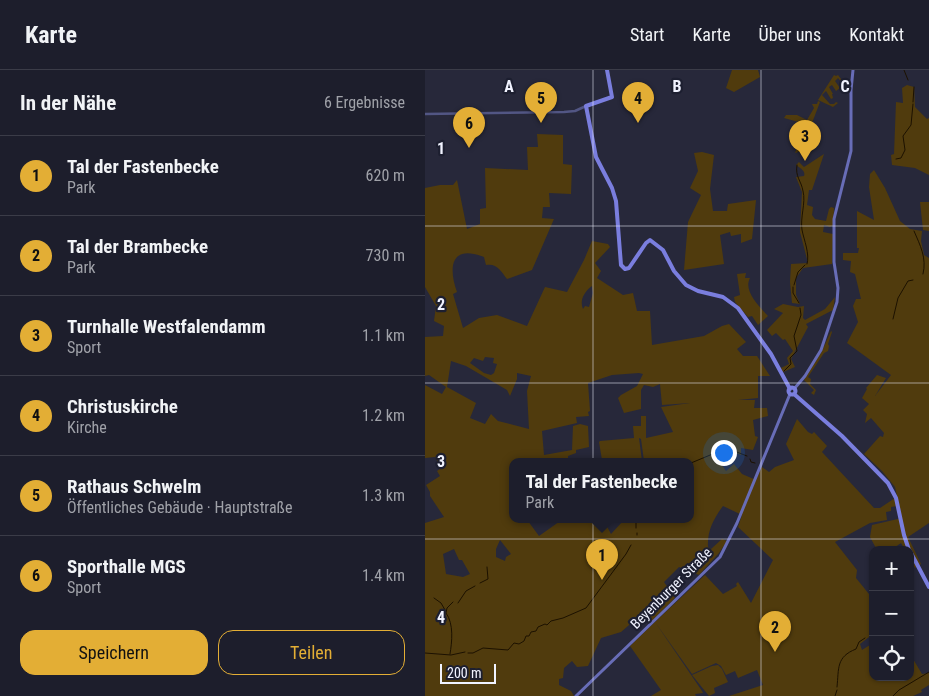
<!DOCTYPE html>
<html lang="de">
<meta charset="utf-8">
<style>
body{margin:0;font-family:"Roboto Condensed",sans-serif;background:#252734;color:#f1f3f6}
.controls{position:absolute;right:15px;bottom:15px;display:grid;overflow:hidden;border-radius:10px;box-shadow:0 1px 4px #0004}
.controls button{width:45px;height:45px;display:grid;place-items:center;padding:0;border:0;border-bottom:1px solid #3b3c48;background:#1d1e2c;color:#f1f3f6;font:25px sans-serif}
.scale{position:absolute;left:15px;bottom:12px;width:56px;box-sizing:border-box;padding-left:5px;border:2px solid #f1f3ff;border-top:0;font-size:14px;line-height:18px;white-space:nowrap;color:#f1f3ff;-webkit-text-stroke:4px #1d1f30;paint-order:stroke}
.you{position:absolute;left:298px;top:382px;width:18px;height:18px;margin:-12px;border:4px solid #fff;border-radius:50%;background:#1a73e8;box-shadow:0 0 0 8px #1a73e833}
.badge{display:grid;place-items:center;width:32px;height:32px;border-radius:50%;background:#e3ae35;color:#111;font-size:16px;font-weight:700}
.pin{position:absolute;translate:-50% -41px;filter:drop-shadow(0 1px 2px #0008)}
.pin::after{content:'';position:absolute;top:26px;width:18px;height:15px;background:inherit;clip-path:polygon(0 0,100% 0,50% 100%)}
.popup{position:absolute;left:84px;top:388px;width:185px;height:65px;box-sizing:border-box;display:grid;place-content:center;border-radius:10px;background:#1d1e2c;filter:drop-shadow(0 1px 4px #0005);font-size:16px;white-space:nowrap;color:#a0a2a9}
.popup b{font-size:19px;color:#f1f3f6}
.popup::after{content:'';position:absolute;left:50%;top:100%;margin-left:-10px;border:10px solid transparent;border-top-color:#1d1e2c}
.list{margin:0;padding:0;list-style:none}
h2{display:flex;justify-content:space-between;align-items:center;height:65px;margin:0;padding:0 20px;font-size:21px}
h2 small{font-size:16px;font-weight:400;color:#a0a2a9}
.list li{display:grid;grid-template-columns:32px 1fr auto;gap:15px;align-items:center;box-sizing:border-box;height:80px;padding:0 20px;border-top:1px solid #3b3c48}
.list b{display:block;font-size:19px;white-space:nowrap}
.list p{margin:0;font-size:16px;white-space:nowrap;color:#a0a2a9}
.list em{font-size:16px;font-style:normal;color:#a0a2a9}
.actions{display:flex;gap:10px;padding:15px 20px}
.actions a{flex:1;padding:11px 0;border:1px solid #e3ae35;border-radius:15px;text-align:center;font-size:18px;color:#e3ae35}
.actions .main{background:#e3ae35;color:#111}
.icon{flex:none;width:28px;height:28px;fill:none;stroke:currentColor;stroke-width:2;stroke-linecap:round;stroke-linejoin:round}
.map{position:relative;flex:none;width:504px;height:626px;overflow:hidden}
header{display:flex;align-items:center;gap:30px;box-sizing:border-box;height:70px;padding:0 25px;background:#1d1e2c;border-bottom:1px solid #3b3c48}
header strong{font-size:24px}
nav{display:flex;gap:28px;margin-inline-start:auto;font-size:18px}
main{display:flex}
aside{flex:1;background:#1d1e2c}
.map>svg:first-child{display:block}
.green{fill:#503b0d;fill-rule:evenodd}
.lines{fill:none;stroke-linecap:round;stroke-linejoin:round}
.stream{stroke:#1c1100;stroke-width:1}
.tertiary{stroke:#525684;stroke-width:2.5}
.secondary{stroke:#686db7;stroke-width:3}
.primary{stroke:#7a7ede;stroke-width:4}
.grid{fill:none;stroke:#f1f3ff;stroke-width:1;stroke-opacity:0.55}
.labels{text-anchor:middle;stroke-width:4.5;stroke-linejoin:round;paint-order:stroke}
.street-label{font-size:14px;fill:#f1f3ff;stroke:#1d1f30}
.grid-label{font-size:16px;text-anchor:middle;font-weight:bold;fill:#f1f3ff;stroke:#1d1f30;stroke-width:4.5;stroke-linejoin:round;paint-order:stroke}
</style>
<header>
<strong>Karte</strong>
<nav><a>Start</a><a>Karte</a><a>Über uns</a><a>Kontakt</a></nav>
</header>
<main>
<aside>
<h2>In der Nähe<small>6 Ergebnisse</small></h2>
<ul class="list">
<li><span class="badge">1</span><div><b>Tal der Fastenbecke</b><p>Park</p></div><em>620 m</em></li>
<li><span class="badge">2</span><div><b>Tal der Brambecke</b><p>Park</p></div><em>730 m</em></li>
<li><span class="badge">3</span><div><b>Turnhalle Westfalendamm</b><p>Sport</p></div><em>1.1 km</em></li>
<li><span class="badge">4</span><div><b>Christuskirche</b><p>Kirche</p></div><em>1.2 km</em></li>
<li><span class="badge">5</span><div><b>Rathaus Schwelm</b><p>Öffentliches Gebäude · Hauptstraße</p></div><em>1.3 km</em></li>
<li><span class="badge">6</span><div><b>Sporthalle MGS</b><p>Sport</p></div><em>1.4 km</em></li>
</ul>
<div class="actions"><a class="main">Speichern</a><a>Teilen</a></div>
</aside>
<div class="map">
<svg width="504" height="626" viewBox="0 0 504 626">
<rect width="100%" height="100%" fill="#27283a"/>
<path class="green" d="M307,0h26l2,7 -26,15 -8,-4z
M409,5l2,1 2,-1 7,9 -1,1 -6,-7 -3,3 5,7 -4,3 -4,-6 -3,2 4,7h-1l1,4 -2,1 -5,-8 -4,4 8,9h4l2,-2 2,1 -5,4 -15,-7z
M482,15l7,2 1,20 12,12 2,-1v57l-14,-7 -23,-3 -1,-10 3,-1 2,-52 7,1 -1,-15z
M393,31l2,1 -16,42 3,5 -12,4 11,-29 -22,-6 2,-3h11l10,5 7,-12 -2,-4h5z
M112,64l26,1v29l9,1 -1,29 -22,-1 1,14h-7l-1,11 12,1 -22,51 -25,9c-6,-8 -10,-16 -21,-14l-2,-8c-33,-13 -36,10 -27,35l-4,2 10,34 16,-10 18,-3 30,11 18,-39 22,5 17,-32 8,-19 16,3 2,3 -15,16 6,8 -4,7 26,17 10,-2 4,18h13l2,34 52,-9 18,-10 7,-2 17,18 -9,7 6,7h14l13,20h-12v22l-20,2h17l-1,8h13l1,8 -15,4 2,16 3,1 -5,13 -12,-2v7l-11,-4 2,3 -12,8 6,9 8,-7 8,10 14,6 6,-13 7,5 6,-5 19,-7 -8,-16 11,-25 11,13 4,2 2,-2 13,14 -5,6 52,56h6l15,-10 2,8 -6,1v4l-5,1 1,8 -17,3 -35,19 22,28 -1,8 17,21v33l-4,2v3l-9,7 2,6 11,-7v34h37v-23l12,20 7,-1v12l-8,5 1,2 -9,4h-184l34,-11 -6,-15 -19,8 -3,-7 -9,4 -5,-9 -5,-3 -24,11 -37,-52 50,-47 18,19 14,-8 -1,-2 2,-2 13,21 22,-43 -35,-33 4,-12 -19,-9c-9,12 -16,25 -15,41l3,2 11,-10 5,2 -8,12 -20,22 -20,-8 -15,15 11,16 -23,23 -9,-8 -22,19 -20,6 -13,28 -11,1 -5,-6 -8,7 -1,10 -4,1v6l12,6 3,5h-149v-173l19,-6 -14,-21v-4l-4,-7 14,-9 -3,-5 4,-3 -6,-11 -10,1v-73l17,9 4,-7 -17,-12 -4,1v-39l18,-1 1,-10 -10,-5 2,-15 -11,-19v-99l15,-3h13l4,-5 10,49 13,-5v-15l6,-1 -1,-40 43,2 -1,-23h11zM167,216l1,7 -4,14 -4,-1 -2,3c-4,-9 2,-18 9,-23zM60,287l9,1 -1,5 4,1 -3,9 -3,2 -7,-2 -14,-10 4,-5 9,3zM26,291l15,5 41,24 3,6 7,-17v-6l14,3 -4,15 2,38 -31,-8 -7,-7 -6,10 -15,-6 6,-15 -29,-16zM214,303l4,1 -6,12 -16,9 -3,3 6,15 17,-4v-19l3,-5 9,2 7,-3 2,21 28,-2 -29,4 12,25 -27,6v-22h-5v10h-8l1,12 -34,3 -1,1 3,18 -5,1h45l-3,-23 2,1 3,22h47v58h-69l1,2 -12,13 -8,-15h-40l-24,17 -11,-15 2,-2h-17v-58h55v-5l8,-3v-3l13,-3 -1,-21 -8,-2 -7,2 -1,24 -28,5 -2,-24 35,-8 -1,-6 13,-1 -1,-4 2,-1 -2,-28 24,-8zM75,470l11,14 -5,3 -1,4 -9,-4v-8zM29,479l5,11h3l8,14 -7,3 -17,-3 -3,-20z
M277,82l12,3 -4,34 3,22h14l1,-7 28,-4 -4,39 -11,4v-9l-10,2 -1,-4 -10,3 4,29 -40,6 4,-48 13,-27 -11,-7 8,-17 -4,-18z
M399,84l-12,36h-3l-2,15 6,2 -1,8 3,4 11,2 3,-12 2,-2 3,1 -1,17 -3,2 -6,-2 -1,7 10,2 -1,30 -29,4 -7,10v17l4,9 -8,-1 -2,-21 1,-18 17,-1 -8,-31 2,-40 -6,-15 8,-1c2,-5 -4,-8 -8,-11l3,-3 5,5z
M449,100l11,18 15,33 10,8 12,2 -1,10 3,14 5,3v265l-21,14 13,27 -6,4 -5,-9v-9h-5l-4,-7 -10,7h-14l-7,-13 2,-12 30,-7 -7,-31 -13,-16 -18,-17 16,-18 3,1 1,-4 -13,-15 -6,5 2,-9 -4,-4 6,-6 -7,-6 5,-9 -1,-1 11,-13 9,3 -11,18 16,-21 -44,-32 11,-21 -5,-16 3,-7h5l-6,-25 -5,-2 1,-11 -8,-1v-7h15l1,-5h-2v-37l17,9 -5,-33 1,-13z
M495,132h9v29l-6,-1z
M321,203l-1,5h5c-7,13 9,28 18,38l-10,9 -6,-9 -4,1 -13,-15 -1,-5 6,-2 -3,-21z
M410,227l-2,13 -27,14 2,3 -17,32 4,8 -12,5 -2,-4 8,-4 -2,-6 6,-7 -8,-12 -2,1 -7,-7 -4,3 -5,-6 16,-17 -9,-4 9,-5 15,3 6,-1 -1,12 2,2 20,-11z
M406,261l1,1 -4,12 1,2 -1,5 -4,2 -16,24 3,2 -1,5 6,6 -2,5 -3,-2 3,-3 -10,-10 18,-29z
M230,552l47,69 1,2 -8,1 1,2h-45l10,-6 -31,-44z
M293,595l4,4 6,13 -14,6 1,5 -6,3 -17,-21 20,-9z"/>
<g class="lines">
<path class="stream" d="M479,0l4,10
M488,32l1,-15
M471,89l5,-1 4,-8 -2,-14 8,-11 2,-21
M372,95c-2,12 4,15 6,26 3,12 -3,26 -1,39 2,10 8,24 5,34
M489,161c6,14 13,27 9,43
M369,215l4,-13 7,-7
M368,217v6l6,10
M468,249l5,-21 10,-17 5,-1
M359,301l7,-7 -1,-6 7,-7 -3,-15 7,-21 -1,-7
M325,389l1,3 4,1
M266,393l24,-10 9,-6 23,9
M211,458v-9
M212,463v2
M55,513l8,-4 -1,-12
M9,528l7,5 4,7
M33,533l8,-12 9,-5
M0,583l26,2 14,-3
M43,583h5l10,-5 25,2 6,-7 5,1 5,-3 2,-5h3l2,-4 5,-1 2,-4 7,-3 2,1 4,-4 12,-3 23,-10 40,-54 5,-9
M25,584c2,-12 4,-30 -4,-41l1,-5 6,-6
M412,617c2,-19 -1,-30 19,-38l3,-7 6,-4
M410,626l2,-6
M468,626l6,-6 30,-18"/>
<path class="tertiary" d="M0,44l139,-2 11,-1 11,-5"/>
<path class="secondary" d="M369,319l11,-13 16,-26 16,-48 1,-14 -4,-26v-43l17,-68v-61l2,-20
M151,626l144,-139 17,-34 53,-129"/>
<path class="primary" d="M182,0l5,27 -26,9 10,51 16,31 4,13 5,64 4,4 4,-1 17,-25 4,-3 13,10 11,21 12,14 12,6 25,6 15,11 33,46 19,35
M363.5 321a3.5 3.5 0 1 1 7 0a3.5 3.5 0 1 1-7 0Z
M369,324l48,42 46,47 8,15 8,37 5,15
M485,481l19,36"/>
</g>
<path class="grid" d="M168,0v626M336,0v626M0,156h504M0,313h504M0,469h504"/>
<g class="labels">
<g class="street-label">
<text transform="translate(246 518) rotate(-45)" y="5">Beyenburger Straße</text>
</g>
</g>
<g class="grid-label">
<text x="84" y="22">A</text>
<text x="252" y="22">B</text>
<text x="420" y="22">C</text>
<text x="16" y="84">1</text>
<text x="16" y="240">2</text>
<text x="16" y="397">3</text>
<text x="16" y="553">4</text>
</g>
</svg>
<div class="controls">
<button>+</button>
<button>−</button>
<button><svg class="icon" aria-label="locate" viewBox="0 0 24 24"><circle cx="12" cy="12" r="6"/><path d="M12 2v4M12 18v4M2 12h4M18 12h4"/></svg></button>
</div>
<div class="scale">200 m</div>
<div class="you"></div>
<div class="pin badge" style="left:177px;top:510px">1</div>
<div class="popup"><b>Tal der Fastenbecke</b>Park</div>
<div class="pin badge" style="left:350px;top:582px">2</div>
<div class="pin badge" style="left:380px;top:91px">3</div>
<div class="pin badge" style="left:213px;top:53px">4</div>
<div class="pin badge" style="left:116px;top:53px">5</div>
<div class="pin badge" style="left:44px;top:78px">6</div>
</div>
</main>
